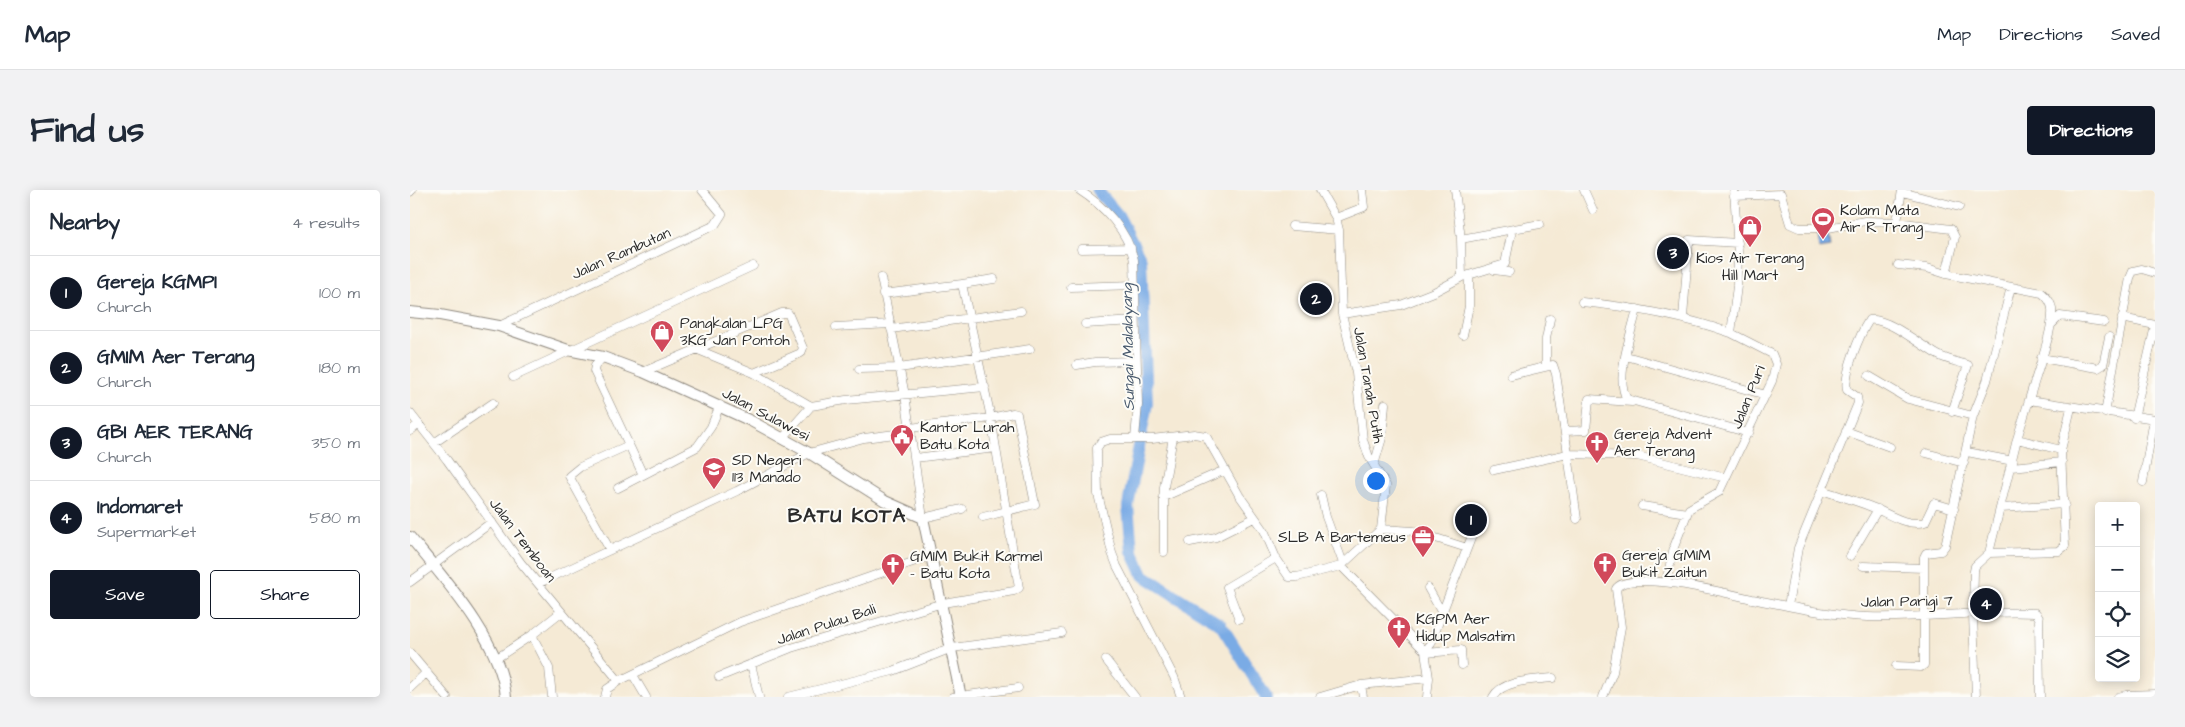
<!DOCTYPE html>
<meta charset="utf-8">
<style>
body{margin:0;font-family:"Architects Daughter",sans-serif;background:#f2f2f3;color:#1f2937}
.controls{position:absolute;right:15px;bottom:15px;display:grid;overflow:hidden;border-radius:5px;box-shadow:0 2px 12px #0003}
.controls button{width:45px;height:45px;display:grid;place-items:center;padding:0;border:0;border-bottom:1px solid #e0e1e3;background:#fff;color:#1f2937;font:25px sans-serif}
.you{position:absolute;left:965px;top:290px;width:18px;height:18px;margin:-12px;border:4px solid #fff;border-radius:50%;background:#1a73e8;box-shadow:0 0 0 8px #1a73e833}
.badge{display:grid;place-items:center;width:32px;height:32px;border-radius:50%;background:#111827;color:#fff;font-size:16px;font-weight:700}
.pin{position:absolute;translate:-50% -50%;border:2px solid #fff;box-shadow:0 1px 5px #0006}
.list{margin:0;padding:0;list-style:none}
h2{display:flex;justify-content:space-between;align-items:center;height:65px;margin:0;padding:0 20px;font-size:21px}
h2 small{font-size:16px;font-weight:400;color:#747a83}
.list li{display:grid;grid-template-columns:32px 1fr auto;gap:15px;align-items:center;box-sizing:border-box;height:75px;padding:0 20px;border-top:1px solid #e0e1e3}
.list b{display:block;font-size:19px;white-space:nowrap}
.list p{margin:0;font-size:16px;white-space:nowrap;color:#747a83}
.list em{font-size:16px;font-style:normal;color:#747a83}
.actions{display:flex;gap:10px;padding:15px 20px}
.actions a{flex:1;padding:11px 0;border:1px solid #111827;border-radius:5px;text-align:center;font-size:18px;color:#111827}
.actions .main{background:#111827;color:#fff}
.icon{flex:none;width:28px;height:28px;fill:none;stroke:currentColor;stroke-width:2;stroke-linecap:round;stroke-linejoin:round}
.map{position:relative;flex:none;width:1745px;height:507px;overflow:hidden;border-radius:5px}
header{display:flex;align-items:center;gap:30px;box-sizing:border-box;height:70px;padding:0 25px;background:#fff;border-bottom:1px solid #e0e1e3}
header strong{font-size:24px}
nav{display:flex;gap:28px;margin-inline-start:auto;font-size:18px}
.intro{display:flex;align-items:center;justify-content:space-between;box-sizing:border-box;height:120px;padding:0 30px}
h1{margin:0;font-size:35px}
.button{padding:12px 22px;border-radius:5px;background:#111827;color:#fff;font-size:18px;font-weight:700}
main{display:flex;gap:30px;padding:0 30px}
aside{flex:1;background:#fff;border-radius:5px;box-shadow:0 2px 12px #0003}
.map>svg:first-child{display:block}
.water{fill:#7aabe5;stroke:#526b88}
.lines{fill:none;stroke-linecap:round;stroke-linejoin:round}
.river{stroke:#7aabe5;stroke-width:12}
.minor-casing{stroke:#908a80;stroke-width:9}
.major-casing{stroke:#908a80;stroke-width:12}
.minor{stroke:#fff;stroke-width:8}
.major{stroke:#fff;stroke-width:10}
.labels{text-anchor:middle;stroke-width:4;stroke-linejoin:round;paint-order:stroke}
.poi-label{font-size:15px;fill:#2b2b2b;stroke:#fdfcf7;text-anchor:start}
.street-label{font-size:15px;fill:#2b2b2b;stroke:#fdfcf7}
.water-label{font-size:16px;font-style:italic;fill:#47586c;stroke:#fdfcf7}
.district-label{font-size:20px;font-weight:bold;letter-spacing:1px;fill:#2b2b2b;stroke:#fdfcf7}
</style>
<header>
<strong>Map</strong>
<nav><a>Map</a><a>Directions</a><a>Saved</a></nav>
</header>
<div class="intro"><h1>Find us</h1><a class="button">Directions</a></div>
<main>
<aside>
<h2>Nearby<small>4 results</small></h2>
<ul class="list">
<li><span class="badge">1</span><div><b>Gereja KGMPI</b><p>Church</p></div><em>100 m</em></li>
<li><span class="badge">2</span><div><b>GMIM Aer Terang</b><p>Church</p></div><em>180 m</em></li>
<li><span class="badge">3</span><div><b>GBI AER TERANG</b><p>Church</p></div><em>350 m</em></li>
<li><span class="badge">4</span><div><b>Indomaret</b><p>Supermarket</p></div><em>580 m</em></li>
</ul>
<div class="actions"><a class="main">Save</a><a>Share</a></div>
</aside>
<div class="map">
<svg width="1745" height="507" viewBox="0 0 1745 507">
<rect width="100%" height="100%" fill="#fdfcf7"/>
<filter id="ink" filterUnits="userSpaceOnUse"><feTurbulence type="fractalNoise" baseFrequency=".02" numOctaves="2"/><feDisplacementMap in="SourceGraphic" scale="10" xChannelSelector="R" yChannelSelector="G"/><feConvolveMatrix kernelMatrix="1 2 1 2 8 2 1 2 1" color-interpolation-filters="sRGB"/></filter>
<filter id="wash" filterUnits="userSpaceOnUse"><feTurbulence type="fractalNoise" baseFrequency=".0096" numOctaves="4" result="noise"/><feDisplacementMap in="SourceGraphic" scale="20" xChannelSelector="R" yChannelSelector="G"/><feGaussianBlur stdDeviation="1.12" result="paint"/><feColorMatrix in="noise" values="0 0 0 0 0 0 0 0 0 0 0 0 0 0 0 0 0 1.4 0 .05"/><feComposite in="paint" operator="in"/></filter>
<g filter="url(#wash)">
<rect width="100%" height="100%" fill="#f5ead5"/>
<path class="water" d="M1418,42l2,15 -11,2 -2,-15z"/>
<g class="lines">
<path class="river" d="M687,0l21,25 23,45 6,143 -19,103 4,45 11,24 78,50 45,72"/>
</g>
</g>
<g filter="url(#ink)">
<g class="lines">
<g class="minor-casing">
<path id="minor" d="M669,0c25,16 48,40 55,70l4,145 -3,33
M910,0l16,28 3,12 3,84 14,59 7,67 6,17 17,28 -5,44 -40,37 84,85
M1045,0l6,49
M1174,0l9,20
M0,2l2,-2
M1492,2l57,15
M1324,6l47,-2 9,30 9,4h29l37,-7 32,1 54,7 4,8 -9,37 96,19c5,4 9,8 10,16 2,21 -17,68 -23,91
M926,28l28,-11 -2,-17
M1487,32l5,-32
M882,36l47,4
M671,59l50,-1
M1488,75l29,3 19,6
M1084,80l15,2
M1052,87l43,-13 6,-29
M471,88l24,117 18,123 39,-9
M661,97l64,-2
M473,104l79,-10
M1172,112c50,5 101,14 149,31
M1227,119c-5,22 -23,70 -10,90l122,34
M932,124l59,-9 33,-13 28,-15 -1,-38 79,-15
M1273,128l6,-78 49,3
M1712,128l33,7
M675,134l50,-3
M1641,135l9,-9 44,6
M89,136l216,-101 7,-11 -20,-24
M426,137l54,-3
M481,139l130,-18
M1053,145l6,-29v-31
M286,159l58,24 57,33 35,-6 139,-13
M1216,166l140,39
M193,167l-8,9 -1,5 35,74 -49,22 -11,9 41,74
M1631,168l57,10 5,-3 6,-28
M667,175l18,-3 41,-1
M1136,176v-27l4,-20
M449,179l40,-1 131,-19
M233,182l139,-59h6l15,35 -2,5 -47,20
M1101,185l42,-10 3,9 12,80 69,2 89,22
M1459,186l39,23 65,17 -28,130 -4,5 -15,2 -2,4v108l-3,2 -25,-1
M103,187l240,-111
M0,223l37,47 74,103 98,118
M1695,223l25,-135 3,-7 9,-2 13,4
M1563,226l14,-35 24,-94
M1724,228l21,-92
M500,238l81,-10 22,-5 4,1 18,90 -52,13
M0,241l9,-7
M1156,241l20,-1 3,-31 43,3
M1436,241l44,16
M373,248l28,-32
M1607,249l44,11
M24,253l59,-40
M219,255l14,30
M1557,262l46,9
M1516,263l38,10
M505,268l81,-10
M964,275l8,-27 3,-34
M1601,277l51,-5
M1084,280l74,-16 9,65
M1733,292l11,-63
M208,298l79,-41 14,-20 9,-22
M1412,300c17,6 35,11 52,18 15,6 33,19 51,14l9,-19 20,6
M911,305l5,22 17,46
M753,307l62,-27
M1232,316l45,7
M1591,318l64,-4
M971,339l33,2 53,17
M780,352l26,-5 38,-19
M754,362v-65l9,-50
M1579,363l70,-2 6,-5 -4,-96 10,-42
M1440,366l28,-47
M1453,376l61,2
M0,392l82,-60
M1256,392l8,-35 15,-38 30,-17 53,-111 4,-17 -4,-10 -41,-21 6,-47 1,-35 -4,-61
M129,393l198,-92 72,-38 55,-15 47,-6
M1378,416l10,-58 60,-145 -1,-6 -10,-7c-4,-16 13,-56 22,-70 17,-4 54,27 69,35 9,5 20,7 30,10l-16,47
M1032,423l33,-85
M829,429l-12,-32 49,-29
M122,445l17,33 3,29
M0,463l37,44
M1016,463l35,-3 1,15
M87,468l35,-23 29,-23
M696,470l29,37
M341,474l8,33
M223,485l13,22
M309,487l72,-29 152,-45 71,-12 5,-3 -28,-170 -29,-134 32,-5
M0,498l17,-16
M195,507l2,-8 12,-8 121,-59 190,-66
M378,507l105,-26 59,-23 110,-15
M543,507l65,-9
M771,507l-7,-20 -57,-111 -5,-13 -14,-59 -1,-46 4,-6 9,-3h42l42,-5 12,2 33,59 25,35 12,28 13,19h8l44,-11
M910,507l41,-12
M953,507l-2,-12 68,-7
M1017,507l2,-19 -4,-27 6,-7 11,-31 -14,-25
M1083,507c9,-17 42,-17 60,-19
M1193,507l10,-25 8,-45 -5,-38c10,-21 115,5 136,10 37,7 78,17 116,18 56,2 112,-7 168,-4l3,5 1,79
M1566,507l-3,-83 1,-43 1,-5 14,-13 28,-114 12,-39 126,19
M1708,507l8,-2 29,-1"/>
</g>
<g class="major-casing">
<path id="major" d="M0,122l30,3 59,11 69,24 35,7 40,15 108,49 58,32 76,48 38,17 38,179
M0,347c35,43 91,104 96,160"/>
</g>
<use href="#minor" class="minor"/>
<use href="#major" class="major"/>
</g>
</g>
<defs>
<g id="stadium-pin" transform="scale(1.25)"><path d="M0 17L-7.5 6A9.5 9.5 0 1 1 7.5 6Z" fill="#d1495b" stroke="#fdfcf7"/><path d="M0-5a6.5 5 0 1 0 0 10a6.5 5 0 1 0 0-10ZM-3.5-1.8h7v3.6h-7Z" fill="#fff"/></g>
<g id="shop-pin" transform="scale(1.25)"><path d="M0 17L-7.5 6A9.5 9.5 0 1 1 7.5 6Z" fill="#d1495b" stroke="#fdfcf7"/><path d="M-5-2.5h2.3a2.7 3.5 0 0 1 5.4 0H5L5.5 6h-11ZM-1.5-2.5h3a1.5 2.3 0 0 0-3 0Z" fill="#fff"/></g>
<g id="civic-pin" transform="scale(1.25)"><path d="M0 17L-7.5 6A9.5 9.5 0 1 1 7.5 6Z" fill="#d1495b" stroke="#fdfcf7"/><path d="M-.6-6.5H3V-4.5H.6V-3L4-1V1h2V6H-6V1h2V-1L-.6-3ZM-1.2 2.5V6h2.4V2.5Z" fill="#fff"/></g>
<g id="church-pin" transform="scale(1.25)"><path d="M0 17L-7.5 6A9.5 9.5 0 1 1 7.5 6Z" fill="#d1495b" stroke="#fdfcf7"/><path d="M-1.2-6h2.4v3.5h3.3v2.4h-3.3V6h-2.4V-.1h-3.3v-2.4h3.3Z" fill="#fff"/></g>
<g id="school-pin" transform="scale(1.25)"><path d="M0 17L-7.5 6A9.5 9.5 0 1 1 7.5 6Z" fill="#d1495b" stroke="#fdfcf7"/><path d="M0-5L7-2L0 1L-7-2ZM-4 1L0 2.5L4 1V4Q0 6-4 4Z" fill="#fff"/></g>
<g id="office-pin" transform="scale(1.25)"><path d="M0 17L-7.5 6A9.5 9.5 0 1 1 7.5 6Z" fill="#d1495b" stroke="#fdfcf7"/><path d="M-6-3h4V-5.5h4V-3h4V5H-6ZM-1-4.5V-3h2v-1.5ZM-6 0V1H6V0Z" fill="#fff"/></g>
</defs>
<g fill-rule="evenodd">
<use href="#stadium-pin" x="1413" y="29"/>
<use href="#shop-pin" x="1340" y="37"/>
<use href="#shop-pin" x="252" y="142"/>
<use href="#civic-pin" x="492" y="246"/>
<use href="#church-pin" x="1187" y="253"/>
<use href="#school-pin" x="304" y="279"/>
<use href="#office-pin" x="1013" y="347"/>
<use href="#church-pin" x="1195" y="374"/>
<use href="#church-pin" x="483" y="375"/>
<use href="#church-pin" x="989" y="438"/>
</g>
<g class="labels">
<g class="poi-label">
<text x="1430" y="25">Kolam Mata<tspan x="1430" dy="17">Air R Trang</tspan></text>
<text x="1340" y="73" text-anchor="middle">Kios Air Terang<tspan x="1340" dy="17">Hill Mart</tspan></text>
<text x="270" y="138">Pangkalan LPG<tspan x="270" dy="17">3KG Jan Pontoh</tspan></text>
<text x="510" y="242">Kantor Lurah<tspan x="510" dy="17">Batu Kota</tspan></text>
<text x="1204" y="249">Gereja Advent<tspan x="1204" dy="17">Aer Terang</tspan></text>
<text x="322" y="275">SD Negeri<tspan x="322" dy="17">113 Manado</tspan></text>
<text x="996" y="352" text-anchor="end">SLB A Bartemeus</text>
<text x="1212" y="370">Gereja GMIM<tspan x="1212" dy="17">Bukit Zaitun</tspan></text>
<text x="500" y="371">GMIM Bukit Karmel<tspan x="500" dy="17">- Batu Kota</tspan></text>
<text x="1006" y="434">KGPM Aer<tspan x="1006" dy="17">Hidup Malsatim</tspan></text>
</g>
<g class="street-label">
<text transform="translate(211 63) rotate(-24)" y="5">Jalan Rambutan</text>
<text transform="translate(959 195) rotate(80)" y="5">Jalan Tanah Putih</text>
<text transform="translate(1338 207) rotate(-68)" y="5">Jalan Puri</text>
<text transform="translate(356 224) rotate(28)" y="5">Jalan Sulawesi</text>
<text transform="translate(113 350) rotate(53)" y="5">Jalan Temboan</text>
<text transform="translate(1497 411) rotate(-1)" y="5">Jalan Parigi 7</text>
<text transform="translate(416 434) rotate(-18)" y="5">Jalan Pulau Bali</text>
</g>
<g class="water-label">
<text transform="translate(717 157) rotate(-91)" y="6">Sungai Malalayang</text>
</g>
<g class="district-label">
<text x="437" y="332">BATU KOTA</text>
</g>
</g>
</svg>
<div class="controls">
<button>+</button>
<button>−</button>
<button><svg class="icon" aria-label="locate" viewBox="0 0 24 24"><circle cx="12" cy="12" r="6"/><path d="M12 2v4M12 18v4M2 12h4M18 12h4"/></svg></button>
<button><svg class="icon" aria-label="layers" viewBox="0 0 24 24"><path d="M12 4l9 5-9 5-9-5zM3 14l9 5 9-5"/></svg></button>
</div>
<div class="you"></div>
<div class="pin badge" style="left:1061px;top:330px">1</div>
<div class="pin badge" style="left:906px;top:109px">2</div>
<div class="pin badge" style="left:1263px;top:63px">3</div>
<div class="pin badge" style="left:1576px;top:414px">4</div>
</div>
</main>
